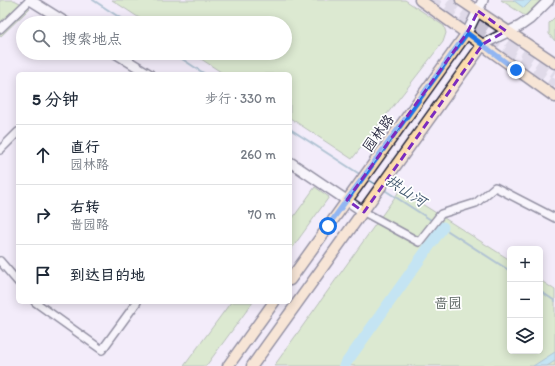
<!DOCTYPE html>
<html lang="zh">
<meta charset="utf-8">
<style>
body{margin:0;font-family:Itim,"LXGW WenKai TC",sans-serif;background:#f6f6f7;color:#1f2937}
.controls{position:absolute;right:12px;bottom:12px;display:grid;overflow:hidden;border-radius:6px;box-shadow:0 2px 10px #0003}
.controls button{width:36px;height:36px;display:grid;place-items:center;padding:0;border:0;border-bottom:1px solid #e0e1e3;background:#fff;color:#1f2937;font:20px sans-serif}
.stop{position:absolute;width:12px;height:12px;margin:-9px;border:3px solid #1a73e8;border-radius:50%;background:#fff}
.stop.end{background:#1a73e8;border-color:#fff;box-shadow:0 1px 4px #0008}
.list{margin:0;padding:0;list-style:none}
h2{display:flex;justify-content:space-between;align-items:center;height:52px;margin:0;padding:0 16px;font-size:17px}
h2 small{font-size:13px;font-weight:400;color:#747a83}
.list li{display:grid;grid-template-columns:26px 1fr auto;gap:12px;align-items:center;box-sizing:border-box;height:60px;padding:0 16px;border-top:1px solid #e0e1e3}
.list b{display:block;font-size:15px;white-space:nowrap}
.list p{margin:0;font-size:13px;white-space:nowrap;color:#747a83}
.list em{font-size:13px;font-style:normal;color:#747a83}
.icon{flex:none;width:22px;height:22px;fill:none;stroke:currentColor;stroke-width:2;stroke-linecap:round;stroke-linejoin:round}
.map{position:relative;flex:none;width:555px;height:366px;overflow:hidden}
.search{position:absolute;background:#fff;box-shadow:0 2px 10px #0003;left:16px;top:16px;width:276px;height:44px;display:flex;align-items:center;gap:10px;box-sizing:border-box;padding:0 14px;border-radius:22px;color:#747a83;font-size:15px}
.panel{position:absolute;background:#fff;box-shadow:0 2px 10px #0003;left:16px;top:72px;width:276px;height:232px;border-radius:6px}
.map>svg:first-child{display:block}
.green{fill:#c1e59f;stroke:#72846d}
.water{fill:#8cdaeb;stroke:#6290a5}
.lines{fill:none;stroke-linecap:round;stroke-linejoin:round}
.stream{stroke:#6290a5;stroke-width:2}
.river{stroke:#8cdaeb;stroke-width:11}
.highway-tunnel{stroke:#c9c4d4;stroke-width:12;stroke-dasharray:12 6;stroke-linecap:butt}
.street-casing{stroke:#22223b;stroke-width:10}
.secondary-casing{stroke:#22223b;stroke-width:12}
.primary-casing{stroke:#22223b;stroke-width:13}
.street{stroke:#fff;stroke-width:7}
.secondary{stroke:#fff;stroke-width:9}
.primary{stroke:#fcdcac;stroke-width:10}
.route{stroke:#1a73e8;stroke-width:5}
.marked{fill:none;stroke:#7b2cbf;stroke-width:3;stroke-dasharray:8 5;stroke-linejoin:round}
.labels{text-anchor:middle;stroke-width:3.5;stroke-linejoin:round;paint-order:stroke}
.street-label{font-size:14px;fill:#22223b;stroke:#fff}
.park-label{font-size:14px;fill:#525c59;stroke:#fff}
.water-label{font-size:15px;font-style:italic;fill:#425970;stroke:#fff}
</style>
<div class="map">
<svg width="555" height="366" viewBox="0 0 555 366">
<rect width="100%" height="100%" fill="#f3ecfa"/>
<filter id="ink" filterUnits="userSpaceOnUse"><feTurbulence type="fractalNoise" baseFrequency=".025" numOctaves="2"/><feDisplacementMap in="SourceGraphic" scale="8" xChannelSelector="R" yChannelSelector="G"/><feConvolveMatrix kernelMatrix="1 2 1 2 8 2 1 2 1" color-interpolation-filters="sRGB"/></filter>
<g filter="url(#ink)">
<path class="green" d="M0,0h14l16,8 -30,29z
M112,0h293l39,26 2,7 -3,9 -91,117 -62,-41v-44h-66l-32,-21h93v-30h-138z
M501,0h42l-18,16z
M555,17v24l-6,-7v-11z
M315,187l14,10 -39,54v-29z
M400,190l110,70v91h30v-71l15,10v76h-281z
M231,302h22l-47,64h-22z"/>
<path class="water" d="M513,0h19l-8,8z
M555,352v9l-8,5h-14z"/>
<g class="lines">
<path class="stream" d="M93,0l35,23
M173,53l32,21
M290,129l71,46
M367,179l11,7
M383,189l127,82
M540,291l15,10"/>
<path class="river" d="M344,366l99,-139"/>
<path class="highway-tunnel" d="M429,0l126,86
M449,0l106,73"/>
<g class="street-casing">
<path id="street" d="M0,29l30,-29
M0,150l18,-18
M364,212l55,30 22,-28 35,-11 19,-16 60,31
M0,261l18,21
M35,302l67,48 35,-48"/>
</g>
<g class="secondary-casing">
<path id="secondary" d="M30,0l37,23
M467,33l16,-33
M483,44l37,-18 10,-7 19,-19
M115,53l34,21
M290,162l74,50"/>
</g>
<g class="primary-casing">
<path id="primary" d="M420,0l135,97
M461,0l94,63
M290,280l177,-247
M228,366l46,-64
M252,366l231,-322"/>
</g>
<use href="#street" class="street"/>
<use href="#secondary" class="secondary"/>
<use href="#primary" class="primary"/>
</g>
</g>
<g class="lines" filter="url(#ink)">
<path class="route" d="M328,226l139,-193 49,37"/>
</g>
<path d="M0 0H555V366H0ZM478,11l28,20 -23,13 -119,168 -17,-12 120,-167z" fill="#f3ecfa" fill-opacity=".55" fill-rule="evenodd"/>
<path class="marked" d="M478,11l28,20 -23,13 -119,168 -17,-12 120,-167z"/>
<g class="labels">
<g class="street-label">
<text transform="translate(378 133) rotate(-54)" y="5">园林路</text>
</g>
<g class="park-label">
<text x="448" y="308">啬园</text>
</g>
<g class="water-label">
<text transform="translate(406 191) rotate(33)" y="5">拱山河</text>
</g>
</g>
</svg>
<div class="controls">
<button>+</button>
<button>−</button>
<button><svg class="icon" aria-label="layers" viewBox="0 0 24 24"><path d="M12 4l9 5-9 5-9-5zM3 14l9 5 9-5"/></svg></button>
</div>
<div class="stop" style="left:328px;top:226px"></div>
<div class="stop end" style="left:516px;top:70px"></div>
<div class="search"><svg class="icon" aria-label="search" viewBox="0 0 24 24"><circle cx="10" cy="10" r="6"/><path d="M15 15l6 6"/></svg>搜索地点</div>
<section class="panel">
<h2>5 分钟<small>步行 · 330 m</small></h2>
<ul class="list">
<li><svg class="icon" aria-label="ahead" viewBox="0 0 24 24"><path d="M12 20V5M6 11l6-6 6 6"/></svg><div><b>直行</b><p>园林路</p></div><em>260 m</em></li>
<li><svg class="icon" aria-label="right" viewBox="0 0 24 24"><path d="M7 20v-9h11M14 6l5 5-5 5"/></svg><div><b>右转</b><p>啬园路</p></div><em>70 m</em></li>
<li><svg class="icon" aria-label="arrive" viewBox="0 0 24 24"><path d="M6 21V4h12l-3 4 3 4H6"/></svg><div><b>到达目的地</b></div></li>
</ul>
</section>
</div>
